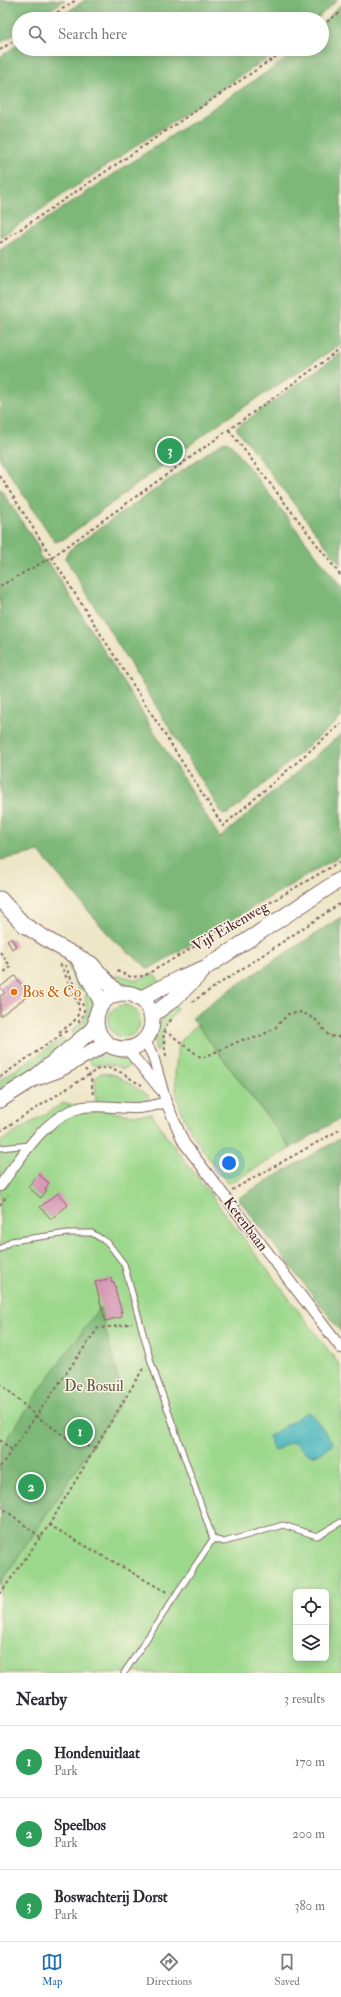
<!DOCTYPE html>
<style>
body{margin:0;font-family:"IM FELL Double Pica",serif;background:#f7f7f7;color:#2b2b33}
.controls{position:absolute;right:12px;bottom:12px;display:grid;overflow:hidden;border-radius:6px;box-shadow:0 2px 10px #0003}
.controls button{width:36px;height:36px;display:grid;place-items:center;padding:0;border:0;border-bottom:1px solid #e1e1e2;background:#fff;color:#2b2b33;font:20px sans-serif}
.you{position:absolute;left:229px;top:1163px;width:14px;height:14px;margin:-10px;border:3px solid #fff;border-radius:50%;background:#1a73e8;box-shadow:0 0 0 6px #1a73e833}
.badge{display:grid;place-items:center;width:26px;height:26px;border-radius:50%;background:#1f6fb2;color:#fff;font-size:13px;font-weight:700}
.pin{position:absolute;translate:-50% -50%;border:2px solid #fff;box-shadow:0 1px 4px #0006}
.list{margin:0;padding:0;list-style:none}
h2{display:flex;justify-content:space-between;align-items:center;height:52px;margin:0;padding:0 16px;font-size:17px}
h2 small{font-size:13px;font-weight:400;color:#7c7c81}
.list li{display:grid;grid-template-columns:26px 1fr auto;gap:12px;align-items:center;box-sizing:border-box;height:72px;padding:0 16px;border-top:1px solid #e1e1e2}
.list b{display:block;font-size:15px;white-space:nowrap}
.list p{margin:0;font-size:13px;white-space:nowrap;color:#7c7c81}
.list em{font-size:13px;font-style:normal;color:#7c7c81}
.icon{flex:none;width:22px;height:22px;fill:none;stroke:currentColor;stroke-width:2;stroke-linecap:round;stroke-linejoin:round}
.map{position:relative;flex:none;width:341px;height:1673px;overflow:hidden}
.search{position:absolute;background:#fff;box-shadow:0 2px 10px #0003;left:12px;right:12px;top:12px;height:44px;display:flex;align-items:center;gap:10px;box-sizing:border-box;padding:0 14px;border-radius:22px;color:#7c7c81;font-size:15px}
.sheet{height:268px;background:#fff}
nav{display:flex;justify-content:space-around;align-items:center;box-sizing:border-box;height:56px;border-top:1px solid #e1e1e2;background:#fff;font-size:11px;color:#7c7c81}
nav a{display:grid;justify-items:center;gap:2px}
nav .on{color:#1f6fb2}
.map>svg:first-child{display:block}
.green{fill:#9cd88c;stroke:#737c5c;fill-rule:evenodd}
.forest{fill:#7db878;stroke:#646c52}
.water{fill:#43b3bc;stroke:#466974}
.building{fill:#d598b5}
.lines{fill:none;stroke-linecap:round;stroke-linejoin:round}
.lane-casing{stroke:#836562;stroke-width:7}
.street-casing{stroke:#836562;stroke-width:12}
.secondary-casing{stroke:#836562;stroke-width:17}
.path{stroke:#836562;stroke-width:2;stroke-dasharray:3 3;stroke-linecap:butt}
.lane{stroke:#fff;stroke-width:5}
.street{stroke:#fff;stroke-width:10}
.secondary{stroke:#fff;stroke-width:15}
.food-dot{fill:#e8710a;stroke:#fcf5e5;stroke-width:1.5}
.labels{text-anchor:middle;stroke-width:3;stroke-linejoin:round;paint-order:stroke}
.street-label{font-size:15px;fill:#4a1f2b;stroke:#fcf5e5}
.food-label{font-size:15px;fill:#c56008;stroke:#fcf5e5;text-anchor:start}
.park-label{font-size:15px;fill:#635648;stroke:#fcf5e5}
</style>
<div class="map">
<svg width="341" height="1673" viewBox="0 0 341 1673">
<rect width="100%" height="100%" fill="#fcf5e5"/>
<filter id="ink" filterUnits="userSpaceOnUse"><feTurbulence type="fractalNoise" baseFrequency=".025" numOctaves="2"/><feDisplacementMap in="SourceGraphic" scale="8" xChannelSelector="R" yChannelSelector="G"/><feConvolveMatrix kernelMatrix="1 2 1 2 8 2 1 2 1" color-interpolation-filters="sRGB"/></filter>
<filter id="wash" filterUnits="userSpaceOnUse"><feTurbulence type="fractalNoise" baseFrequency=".012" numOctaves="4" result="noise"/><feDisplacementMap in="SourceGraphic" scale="16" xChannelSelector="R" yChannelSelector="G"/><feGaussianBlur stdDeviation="0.9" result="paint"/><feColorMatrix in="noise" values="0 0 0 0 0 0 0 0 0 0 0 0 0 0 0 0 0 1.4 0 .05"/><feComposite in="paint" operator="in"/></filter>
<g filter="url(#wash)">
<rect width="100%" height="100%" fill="#ede6c7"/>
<path class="green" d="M65,958l13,11 10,17 -9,5z
M152,974l4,2 5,8 -18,7 -21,-6 -10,-7 7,-3 18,5z
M92,992c5,20 -5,33 -18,46l-2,-7 12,-11 3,-10 -2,-14z
M108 1021a16 16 0 1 1 32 0a16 16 0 1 1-32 0Z
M175,1005l2,3c-6,17 -17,12 -15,37l-6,6c-5,-21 4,-34 19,-46z
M197,1025l94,123 -63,36c-26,-36 -59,-72 -52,-120 1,-8 1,-17 6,-24 3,-5 10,-10 15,-15z
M63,1038l4,6 -16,13 -51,36v-13z
M106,1052l18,5 10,7 -11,5c-6,-2 -11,-5 -17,-4 -10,0 -13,4 -19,-7z
M101,1073l15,2 33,21 -2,4 -7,3 -44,-1 -1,-24z
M63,1103l68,12 21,-1 14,22 175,231v306h-341v-531zM296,1592h30v66h-30z"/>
<path class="forest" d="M0,0h65l-29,19h-17v12l-19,12z
M85,0h253l-22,19h-259z
M341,4v340l-123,80 -154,115 -9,3 -55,-83v-209l291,-194 6,-7h25v-25z
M19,44v5h262l-281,188v-180z
M341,353v212l-105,-137z
M224,441l5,1 4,5 108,140v131l-111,95 -7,2 -158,-257 2,-5 6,-6z
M0,488l38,58 2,6 -2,3 14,12 168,271 121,-104v121l-192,114 -36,-29 -74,-88 -39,8z
M341,917v114l-3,2 3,5v80l-50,30 -99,-130 39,-29z
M341,1138v194l-103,-134z
M100,1307l23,92 -123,186v-135l41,-62z"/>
<path class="water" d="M307,1412l5,2 20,27v4c-18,13 -21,15 -36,-2h-7l-15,8 -6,-14z"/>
<g id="blocks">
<path class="building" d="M11,938l5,8 -4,3 -5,-9z
M15,976l14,19 -29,21v-20l5,-3 -5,-6z
M38,1174l11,9 -4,6 2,1 -6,8 -13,-11z
M58,1193l10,12 -17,14 -11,-12z
M111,1278l1,4h2l2,7 -1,1 7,22h-2l2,5 -17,4 -10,-39z"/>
</g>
</g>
<g filter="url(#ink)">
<use href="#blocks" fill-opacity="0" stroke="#836562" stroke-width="1"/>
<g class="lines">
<g class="lane-casing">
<path id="lane" d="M0,1148l30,-3
M0,1249l11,-8 57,-8h24l16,10 16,21 27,98 62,177 -89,134
M213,1539l11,3 59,-17 34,11 24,-14"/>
</g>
<g class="street-casing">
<path id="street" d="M144,1039l9,17 13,46 18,41 157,205
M127,1049l34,41
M0,1186c21,-28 45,-71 83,-79 18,-3 38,2 56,1 9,-1 18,-3 27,-6"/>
</g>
<g class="secondary-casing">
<path id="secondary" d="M0,899l24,26 32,20 35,19 27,30
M77,956l25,47
M96 1021a28 28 0 1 1 56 0a28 28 0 1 1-56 0Z
M138,998l8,-2 34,-18 25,-10 136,-89
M151,1016l23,-17 28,-27
M39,1077l19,-7 49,-27
M0,1100l33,-21 59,-49 4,-6"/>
</g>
<path class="path" d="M47,19l29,-19
M322,25l19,-13
M0,50l19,-13
M0,243l287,-194
M229,430l112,146
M0,476l223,350 118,-102
M0,586l52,-29 289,-208
M0,952l11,15 -11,8
M65,965l19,43v5l-6,10
M117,971l14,6 13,-1 197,-115
M192,1002l149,-99
M164,1031c14,8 25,18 38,27l40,-18 17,-3 16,-9 13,-14 14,-2 14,8 13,16 12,1
M59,1032c11,-7 21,-12 20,-26l-19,-43
M166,1056c-2,-14 -6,-27 6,-37
M85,1069l6,9 2,17
M0,1077l68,-47
M0,1131l98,-62c19,-5 28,9 44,16
M232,1190l109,-61
M0,1205l8,-10
M0,1383l36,33 40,28 19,4
M0,1440l12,10
M0,1467l98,-139 22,-2 12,-3
M0,1506l40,31
M49,1525l119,68
M0,1594l49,-69 95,-158"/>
<use href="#lane" class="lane"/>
<use href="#street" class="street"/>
<use href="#secondary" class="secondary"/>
</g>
</g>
<circle class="food-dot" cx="14" cy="992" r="4"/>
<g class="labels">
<g class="street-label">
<text transform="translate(230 926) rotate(-30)" y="5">Vijf Eikenweg</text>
<text transform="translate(246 1224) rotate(53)" y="5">Ketenbaan</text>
</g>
<g class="food-label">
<text x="22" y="997">Bos &amp; Co</text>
</g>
<g class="park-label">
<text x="94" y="1391">De Bosuil</text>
</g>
</g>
</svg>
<div class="controls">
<button><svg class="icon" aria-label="locate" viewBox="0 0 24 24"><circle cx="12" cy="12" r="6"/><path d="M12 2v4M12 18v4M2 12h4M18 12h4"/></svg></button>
<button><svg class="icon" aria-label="layers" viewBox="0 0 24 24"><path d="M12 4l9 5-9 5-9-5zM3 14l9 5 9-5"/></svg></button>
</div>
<div class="you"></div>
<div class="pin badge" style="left:80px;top:1432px;background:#2e9e5b">1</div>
<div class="pin badge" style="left:31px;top:1487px;background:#2e9e5b">2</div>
<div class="pin badge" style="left:170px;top:451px;background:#2e9e5b">3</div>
<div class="search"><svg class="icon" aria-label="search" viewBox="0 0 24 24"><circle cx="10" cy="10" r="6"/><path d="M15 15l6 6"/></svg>Search here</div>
</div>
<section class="sheet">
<h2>Nearby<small>3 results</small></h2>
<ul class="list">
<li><span class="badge" style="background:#2e9e5b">1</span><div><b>Hondenuitlaat</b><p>Park</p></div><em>170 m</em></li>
<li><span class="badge" style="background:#2e9e5b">2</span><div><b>Speelbos</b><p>Park</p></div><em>200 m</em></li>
<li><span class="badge" style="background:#2e9e5b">3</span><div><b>Boswachterij Dorst</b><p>Park</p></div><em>380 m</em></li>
</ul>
</section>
<nav>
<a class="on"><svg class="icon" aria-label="map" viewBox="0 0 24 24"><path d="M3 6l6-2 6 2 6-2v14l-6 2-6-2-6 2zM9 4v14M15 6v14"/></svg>Map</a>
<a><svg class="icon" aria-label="directions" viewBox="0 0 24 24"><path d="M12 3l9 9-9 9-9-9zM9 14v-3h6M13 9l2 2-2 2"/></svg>Directions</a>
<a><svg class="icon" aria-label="saved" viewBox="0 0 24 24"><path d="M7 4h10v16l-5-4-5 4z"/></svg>Saved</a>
</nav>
